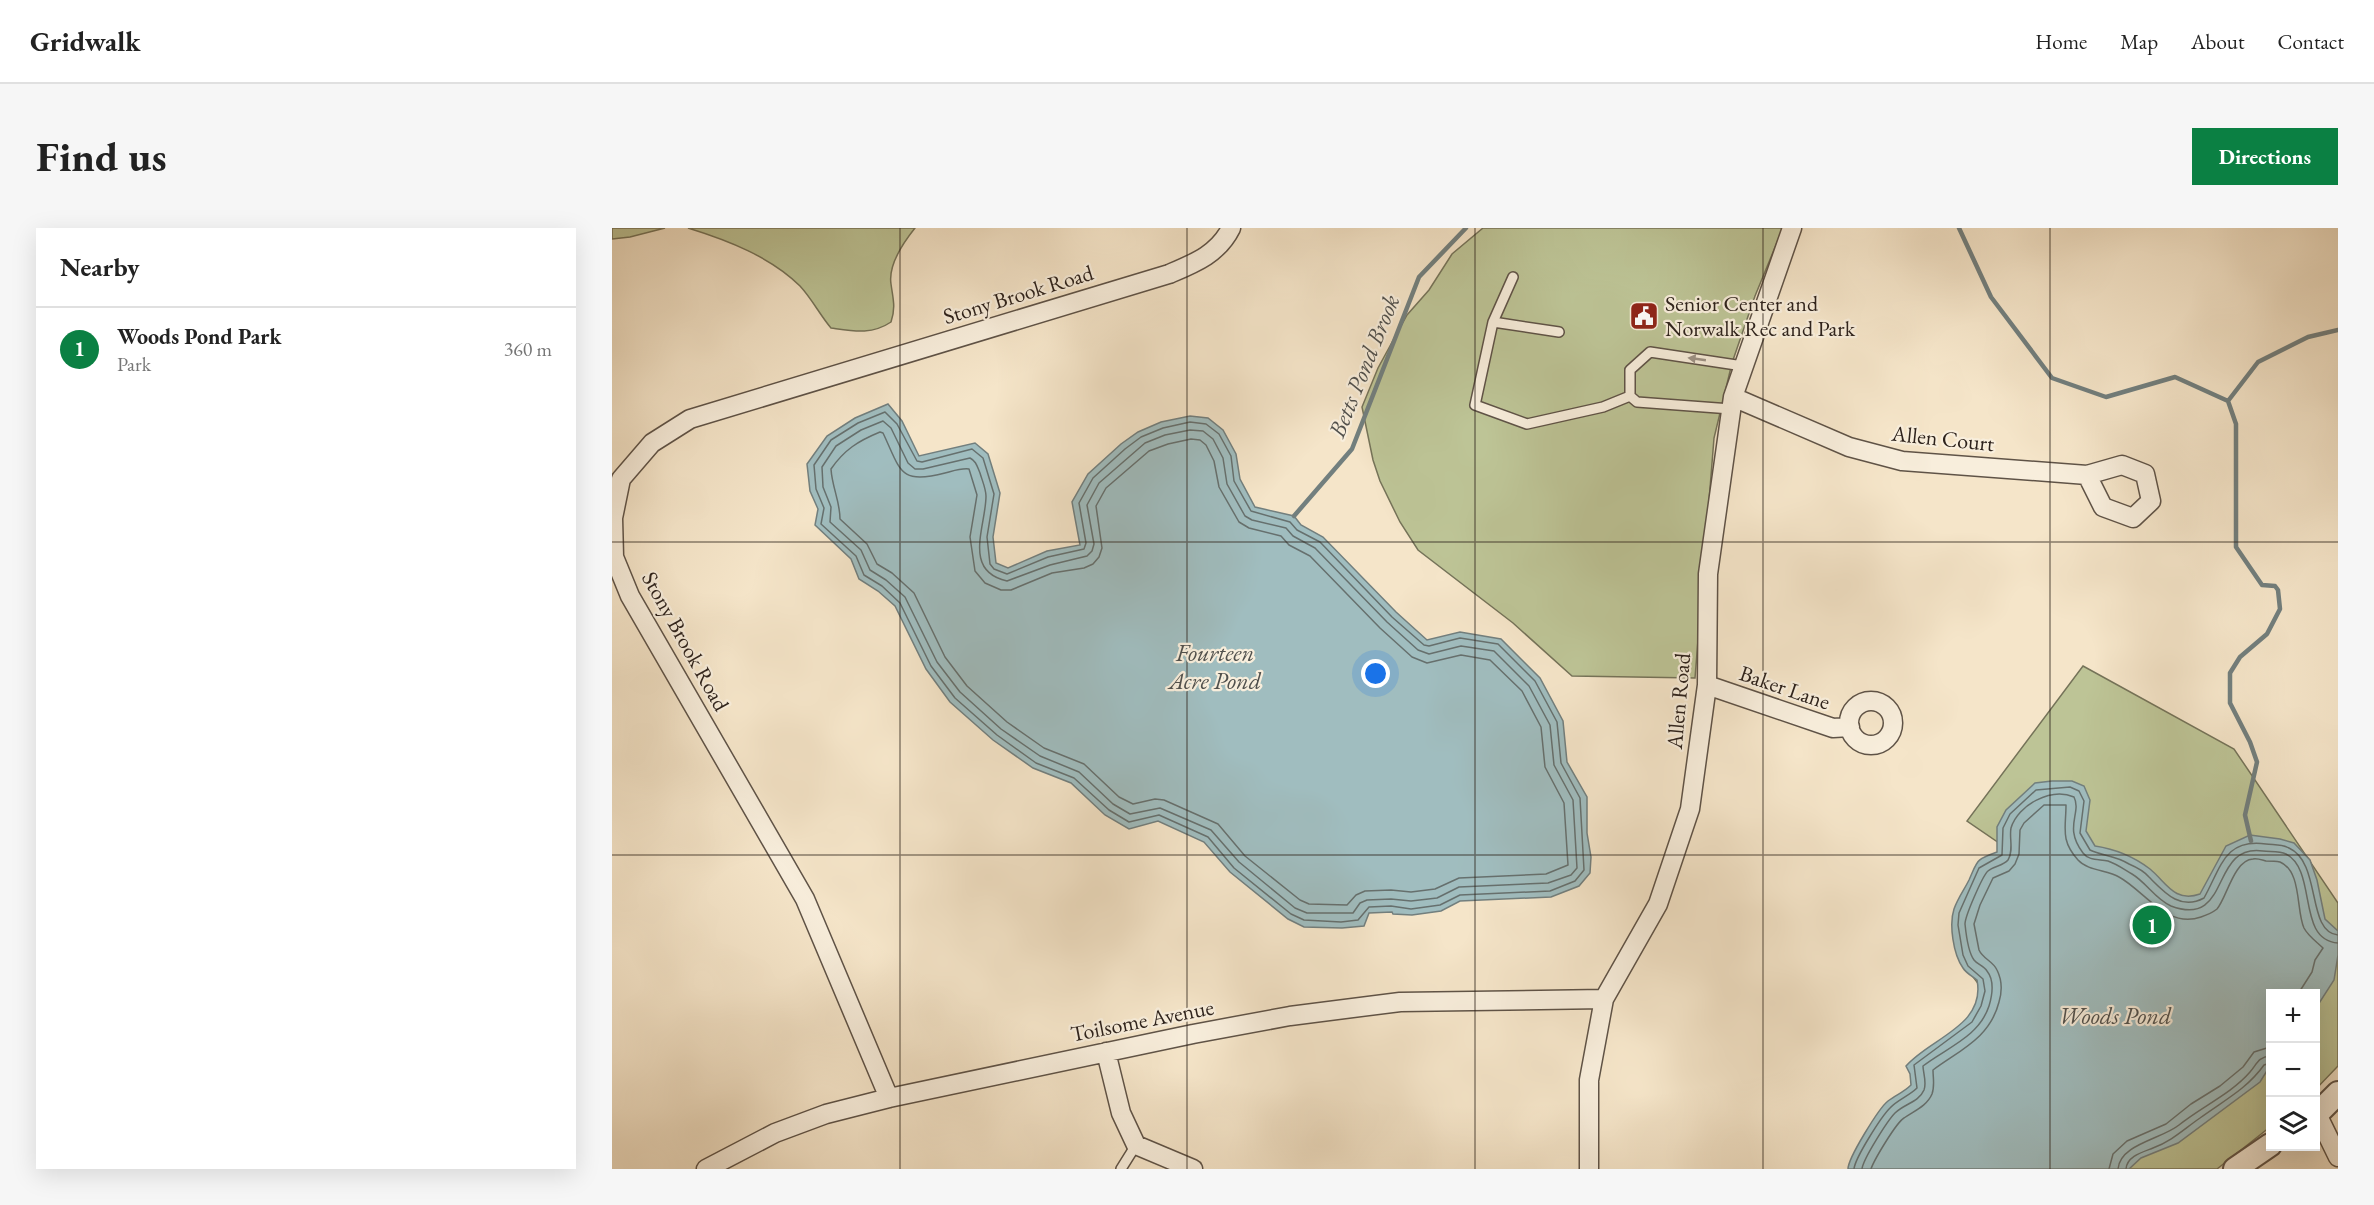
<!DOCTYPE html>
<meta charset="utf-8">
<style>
body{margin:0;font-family:"EB Garamond",serif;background:#f6f6f6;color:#222}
.controls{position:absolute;right:18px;bottom:18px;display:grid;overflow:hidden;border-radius:0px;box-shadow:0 6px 24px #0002}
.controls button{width:54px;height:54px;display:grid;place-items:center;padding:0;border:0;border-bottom:2px solid #e0e0e0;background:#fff;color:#222;font:30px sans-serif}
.you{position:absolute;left:764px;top:446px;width:21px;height:21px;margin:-15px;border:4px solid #fff;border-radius:50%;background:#1a73e8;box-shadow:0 0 0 9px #1a73e833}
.badge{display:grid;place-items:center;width:39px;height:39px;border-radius:50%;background:#0b8043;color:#fff;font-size:20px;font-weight:700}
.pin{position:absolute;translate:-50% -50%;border:3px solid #fff;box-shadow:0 2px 6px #0006}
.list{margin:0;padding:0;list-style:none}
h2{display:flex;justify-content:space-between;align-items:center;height:78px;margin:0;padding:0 24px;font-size:26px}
h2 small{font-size:20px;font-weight:400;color:#767676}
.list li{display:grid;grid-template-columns:39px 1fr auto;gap:18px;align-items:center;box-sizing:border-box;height:84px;padding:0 24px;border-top:2px solid #e0e0e0}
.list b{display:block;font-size:22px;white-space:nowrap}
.list p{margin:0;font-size:20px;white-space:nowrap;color:#767676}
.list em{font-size:20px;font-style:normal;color:#767676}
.icon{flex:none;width:33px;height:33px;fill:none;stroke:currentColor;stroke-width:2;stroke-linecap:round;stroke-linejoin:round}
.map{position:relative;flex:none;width:1726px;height:941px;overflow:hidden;border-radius:0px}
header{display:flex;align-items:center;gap:36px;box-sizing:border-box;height:84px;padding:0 30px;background:#fff;border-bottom:2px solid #e0e0e0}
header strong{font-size:28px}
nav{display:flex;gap:33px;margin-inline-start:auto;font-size:21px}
.intro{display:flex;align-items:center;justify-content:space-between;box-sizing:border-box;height:144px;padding:0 36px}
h1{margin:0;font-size:42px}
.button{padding:15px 27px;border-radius:0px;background:#0b8043;color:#fff;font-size:21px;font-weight:700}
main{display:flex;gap:36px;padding:0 36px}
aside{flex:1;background:#fff;border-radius:0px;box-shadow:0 6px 24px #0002}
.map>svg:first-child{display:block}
.green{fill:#bdc496;stroke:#757359;stroke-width:1.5}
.water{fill:#a0bdbf;stroke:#727f7e;stroke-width:1.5}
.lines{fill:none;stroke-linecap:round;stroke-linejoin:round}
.shore{stroke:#66706e;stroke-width:1.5}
.stream{stroke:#727f7e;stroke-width:4.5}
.service-casing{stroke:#5f5347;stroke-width:12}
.minor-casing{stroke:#5f5347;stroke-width:21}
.tertiary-casing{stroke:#5f5347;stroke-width:26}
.service{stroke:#f8eedc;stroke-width:9}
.minor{stroke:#f8eedc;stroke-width:18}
.tertiary{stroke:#f8eedc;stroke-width:22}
.oneway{fill:#9d9286}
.grid{fill:none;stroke:#2d221c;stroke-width:1.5;stroke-opacity:0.55}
.labels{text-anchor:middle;stroke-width:4.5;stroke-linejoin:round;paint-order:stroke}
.street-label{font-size:22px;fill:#2d221c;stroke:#f8eedc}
.poi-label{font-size:22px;fill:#2d221c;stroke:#f8eedc;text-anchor:start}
.water-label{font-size:24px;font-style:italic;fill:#50504d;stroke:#f8eedc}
</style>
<header>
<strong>Gridwalk</strong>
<nav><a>Home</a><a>Map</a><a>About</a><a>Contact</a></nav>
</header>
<div class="intro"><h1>Find us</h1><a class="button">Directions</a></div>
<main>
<aside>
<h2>Nearby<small></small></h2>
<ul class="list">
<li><span class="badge">1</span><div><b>Woods Pond Park</b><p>Park</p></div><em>360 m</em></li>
</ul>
</aside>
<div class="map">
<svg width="1726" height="941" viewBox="0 0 1726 941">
<rect width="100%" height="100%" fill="#f5e5c9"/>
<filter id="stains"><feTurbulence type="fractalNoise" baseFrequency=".00333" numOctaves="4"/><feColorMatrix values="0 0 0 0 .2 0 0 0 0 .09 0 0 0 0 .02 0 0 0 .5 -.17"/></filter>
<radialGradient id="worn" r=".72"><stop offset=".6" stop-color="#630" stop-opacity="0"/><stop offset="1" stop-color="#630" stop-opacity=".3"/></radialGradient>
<path class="green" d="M0,0h53l-35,9 -18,2z
M76,0h227c-12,15 -27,37 -24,56 2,15 5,23 0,38 -19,13 -38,9 -60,6 -11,-13 -19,-29 -31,-42 -29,-29 -73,-46 -112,-58z
M871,0h300l-28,68 -23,67 -18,75 -19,240 -123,-2 -59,-53 -95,-73 -18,-28 -20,-41 -7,-21 -11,-53 16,-39 29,-53 22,-25 23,-36z
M1471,438l151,83 104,154v163l-22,23v-95h-46v133l-53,42h-356l98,-117 21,-49v-17l-19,-25 54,-107 -48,-33z"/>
<path class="water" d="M276,176l14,17 17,35 56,-13 13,11 12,39 -7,44 3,26 12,5 39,-17 33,-6 -8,-43 16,-28 33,-30 17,-12 23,-10 29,-6 18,2 15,12 13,24 4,25 15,28 39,9 7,9 22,12 73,75 31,28 33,-8 41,7 39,39 23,43 4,41 20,35v36l4,24 -1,16 -11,13 -28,11 -91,4 -19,10 -29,4 -19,-1 -1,-2 -23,1 -5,13 -22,2 -38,-1 -16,-8 -58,-47 -26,-30 -46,-21 -29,8 -24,-14 -34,-32 -38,-15 -40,-28 -43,-38 -24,-33 -31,-63 -17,-15 -19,-12 -8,-20 -36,-34 3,-16 -8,-18 -3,-27 20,-28 28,-18z
M1440,553h20l12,5 6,14 -4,31 9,15c20,3 38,10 55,23 16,13 24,34 50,25l26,-48 24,-11 30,4 14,4 16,17 7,20 8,39 13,12v24l-4,25 -18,28v-14h-46v72l-10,16 -82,61 -37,15 -12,11h-281c0,-11 31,-61 40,-68 8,-6 16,-9 23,-16l-1,-11 -4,-8c24,-28 80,-40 71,-86 -5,-4 -11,-7 -14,-12 -10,-14 -14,-44 -9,-59 4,-11 10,-19 15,-29 9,-20 6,-20 28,-28v-25l9,-17 29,-27z"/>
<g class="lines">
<path class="shore" d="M273,184l12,12 20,37 5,1 50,-13 11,9 11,36 -7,43 3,27 4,5 13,5 41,-17 36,-8 2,-6 -7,-40 14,-25 32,-29 16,-12 22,-9 27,-6 16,2 13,10 12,22 3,25 17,30 39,11 7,8 23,12 72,75 32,28 5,1 31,-8 38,6 37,37 22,41 4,41 19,35 4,72 -9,11 -25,10 -90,4 -20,10 -29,4 -20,-3 -22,1 -11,13 -17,2 -37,-2 -13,-6 -57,-46 -26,-31 -49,-22 -30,7 -20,-12 -35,-32 -38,-15 -39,-28 -42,-37 -24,-32 -31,-63 -18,-17 -18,-11 -8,-19 -35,-32 3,-16 -8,-19 -2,-24 17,-25 27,-17z
M271,193l8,7 17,35 7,6h8l47,-11c6,3 7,8 10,15 2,7 6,16 6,23 0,30 -24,75 21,85l43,-16 37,-9 5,-5 2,-7 -7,-39 12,-22 46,-40 20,-8 25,-5 13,1 10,8 10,19 4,26 18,32 7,4 34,8 7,8 22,12 72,74 31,28 11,4 32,-8 33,5 35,35 21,39 4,40 19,35 4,68 -6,7 -23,8 -89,4 -22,11 -26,3 -20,-2 -24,1 -7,3 -7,10h-46l-12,-5 -56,-46 -28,-32 -51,-22 -30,6 -17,-10 -34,-32 -39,-16 -39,-27 -41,-37 -23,-30 -32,-65 -19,-17 -16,-10 -9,-20 -31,-28 1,-15 -8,-20 -1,-20 14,-21 25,-16z
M268,204l3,1c18,38 16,52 62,40 8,-2 16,-5 24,-4l8,26 -7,42 5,34 10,12 16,7h10l41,-17 32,-5 9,-4 6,-7 3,-9 -6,-42 10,-18 43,-37 19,-7 23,-5 9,1 6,5 8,16 5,26 20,35 10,6 32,8 8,9 21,11 70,72 32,29 15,6 34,-8 29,5 32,31 19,36 4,40 19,36 4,62 -22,9 -87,4 -24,11 -24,3 -20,-2 -26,1 -9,4 -9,10 -38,-1 -9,-4 -55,-44 -27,-32 -54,-24 -9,-1 -22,5 -14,-7 -35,-33 -40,-16 -37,-26 -40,-36 -22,-29 -31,-64 -22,-20 -15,-9 -10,-20 -27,-25c0,-18 -8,-32 -9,-50 13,-19 27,-28 49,-37z
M1242,941c1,-11 27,-52 36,-61 7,-8 19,-12 27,-20l-3,-23 58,-43 9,-16 4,-15 -2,-12 -15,-13 -5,-11 -5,-30 1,-12 20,-45 23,-13 1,-27 7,-14 26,-24 34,-3 9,4 5,10 -4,32 10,17c12,6 25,5 39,14 7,3 15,7 20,13 15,15 31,34 55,21 17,-30 20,-60 62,-54 8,1 16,0 23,4 33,15 17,84 49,87
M1250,941c1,-10 26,-49 33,-56 9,-9 24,-11 29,-23 3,-8 -1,-17 -1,-24 23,-18 56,-29 66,-60 3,-10 6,-25 -2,-35 -3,-5 -10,-7 -13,-11 -6,-8 -8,-26 -9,-36 0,-8 18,-49 23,-53 6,-5 15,-5 20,-11 6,-10 1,-22 3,-32 7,-23 40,-41 63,-31 8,16 -11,30 9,56 6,8 16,6 25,8 9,3 17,9 24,13 15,9 23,25 39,32 61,23 38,-63 92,-55 7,1 16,0 23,3 32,17 10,86 52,89
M1259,941c3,-9 25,-46 33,-51 10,-7 23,-12 28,-24 3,-8 1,-16 1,-24 27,-20 57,-32 66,-68 3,-10 3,-22 -2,-32 -4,-9 -14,-11 -18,-20l-5,-26 6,-19 13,-27 16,-7 6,-7 4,-10 1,-24 4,-7 20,-18h22c0,23 -6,35 12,55 10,11 29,10 41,17 26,14 47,52 82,40 6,-2 11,-4 16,-8 10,-12 17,-49 36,-50 4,-1 9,1 13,2 4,0 9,0 14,1 22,9 16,49 24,66 4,8 13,14 19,20l-8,12 -3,12 -14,22
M1497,941l4,-15 14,-13 39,-17 25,-20 29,-18 23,-19 11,-15 16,-5
M1506,941c2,-25 44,-30 61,-44 22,-18 52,-31 71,-53 7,-8 8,-15 20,-16
M1514,941c1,-13 17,-17 27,-21 19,-7 31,-19 47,-30 23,-17 47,-29 64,-53l6,-2"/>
<path class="stream" d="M1347,0l32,69 61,81 54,19 69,-20 53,24
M1616,173l8,23v123l26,38 13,1 3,4 2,19 -13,25 -27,23 -10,16v30l20,39 7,20 -12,53 6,26
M1616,173l30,-39 50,-25 30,-7
M682,288l58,-67 67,-172 47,-49"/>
<g class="service-casing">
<path id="service" d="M881,94l20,-45
M947,104l-66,-10 -18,83 52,19 76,-17 27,-11
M1119,181l-94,-7 -7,-6v-26l20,-18 93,14
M509,941l15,-24"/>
</g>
<g class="minor-casing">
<path id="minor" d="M1121,169l116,50 53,14 185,14 16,32 30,11 18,-17 -6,-27 -23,-9 -35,10
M1095,457l126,43 17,-1
M1237 495a22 22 0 1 1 44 0a22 22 0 1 1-44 0Z
M494,824l15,61 15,32 57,24
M277,870l-84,-199 -175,-303 -16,-39 -1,-39 8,-39 31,-36 38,-24 479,-145c26,-11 49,-20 62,-46
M1705,886l21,43
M94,941l69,-36 51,-19 63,-16 304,-64 97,-18 110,-14 204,-3
M977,941v-89l15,-81 54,-95 32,-95 17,-124 1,-111 25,-177 59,-169"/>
</g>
<g class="tertiary-casing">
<path id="tertiary" d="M1704,887l22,-22
M1623,941l35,-24"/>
</g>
<use href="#service" class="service"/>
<use href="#minor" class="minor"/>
<use href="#tertiary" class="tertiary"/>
</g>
<defs><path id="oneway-solid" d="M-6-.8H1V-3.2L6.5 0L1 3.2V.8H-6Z" transform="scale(1.5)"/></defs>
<use class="oneway" href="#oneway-solid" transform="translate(1085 131) rotate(-172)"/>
<path class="grid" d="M288,0v941M575,0v941M863,0v941M1151,0v941M1438,0v941M0,314h1726M0,627h1726"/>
<defs>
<g id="civic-square" transform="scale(1.5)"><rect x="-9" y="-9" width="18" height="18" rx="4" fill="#8f2418" stroke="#f8eedc"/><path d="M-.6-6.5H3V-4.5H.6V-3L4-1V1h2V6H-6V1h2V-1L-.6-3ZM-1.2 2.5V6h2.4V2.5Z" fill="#fff"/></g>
</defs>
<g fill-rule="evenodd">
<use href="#civic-square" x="1032" y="88"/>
</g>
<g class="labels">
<g class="street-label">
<text transform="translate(406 66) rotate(-17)" y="8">Stony Brook Road</text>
<text transform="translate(1331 210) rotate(6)" y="8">Allen Court</text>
<text transform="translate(74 413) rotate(61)" y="8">Stony Brook Road</text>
<text transform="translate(1173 459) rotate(19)" y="8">Baker Lane</text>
<text transform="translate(1066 473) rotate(-85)" y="8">Allen Road</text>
<text transform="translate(530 792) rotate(-11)" y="8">Toilsome Avenue</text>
</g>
<g class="poi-label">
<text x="1053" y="83">Senior Center and<tspan x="1053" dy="25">Norwalk Rec and Park</tspan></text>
</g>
<g class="water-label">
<text transform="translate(752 138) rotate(-68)" y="8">Betts Pond Brook</text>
<text x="603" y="433">Fourteen<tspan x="603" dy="28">Acre Pond</tspan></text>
<text x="1503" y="796">Woods Pond</text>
</g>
</g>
<rect width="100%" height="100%" filter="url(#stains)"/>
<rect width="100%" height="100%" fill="url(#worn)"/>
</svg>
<div class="controls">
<button>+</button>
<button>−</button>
<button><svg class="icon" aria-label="layers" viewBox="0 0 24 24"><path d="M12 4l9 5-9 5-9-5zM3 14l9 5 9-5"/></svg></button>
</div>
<div class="you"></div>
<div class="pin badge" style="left:1540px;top:697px">1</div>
</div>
</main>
